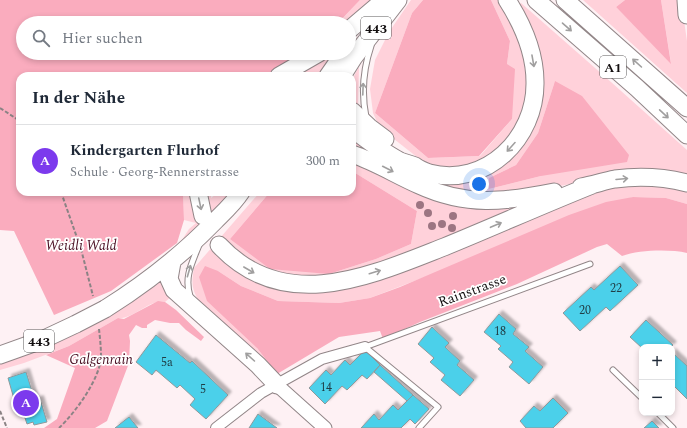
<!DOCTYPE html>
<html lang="de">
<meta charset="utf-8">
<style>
body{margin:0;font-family:Spectral,serif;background:#f6f6f7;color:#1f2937}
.controls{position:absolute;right:12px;bottom:12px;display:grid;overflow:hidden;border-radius:8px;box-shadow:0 2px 6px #0003}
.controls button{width:36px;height:36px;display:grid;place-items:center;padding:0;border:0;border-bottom:1px solid #e0e1e3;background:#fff;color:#1f2937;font:20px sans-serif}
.you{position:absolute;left:479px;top:184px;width:14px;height:14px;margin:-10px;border:3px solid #fff;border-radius:50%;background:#1a73e8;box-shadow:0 0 0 6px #1a73e833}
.badge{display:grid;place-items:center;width:26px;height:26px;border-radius:50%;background:#7c3aed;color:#fff;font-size:13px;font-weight:700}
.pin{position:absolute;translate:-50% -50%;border:2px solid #fff;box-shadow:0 1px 4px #0006}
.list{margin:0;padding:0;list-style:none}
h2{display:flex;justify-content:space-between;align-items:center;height:52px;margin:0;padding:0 16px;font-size:17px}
h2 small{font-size:13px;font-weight:400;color:#747a83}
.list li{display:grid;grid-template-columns:26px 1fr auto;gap:12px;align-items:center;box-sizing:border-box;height:72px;padding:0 16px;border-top:1px solid #e0e1e3}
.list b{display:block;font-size:15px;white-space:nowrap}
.list p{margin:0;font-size:13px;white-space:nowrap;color:#747a83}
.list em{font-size:13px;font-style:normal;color:#747a83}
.icon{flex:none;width:22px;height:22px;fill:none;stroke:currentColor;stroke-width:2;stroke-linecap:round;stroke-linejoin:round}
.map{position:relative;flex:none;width:687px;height:428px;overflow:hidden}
.search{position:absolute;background:#fff;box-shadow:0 2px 6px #0003;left:16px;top:16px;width:340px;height:44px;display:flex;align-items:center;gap:10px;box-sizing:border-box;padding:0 14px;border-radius:22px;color:#747a83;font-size:15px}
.panel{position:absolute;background:#fff;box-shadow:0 2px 6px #0003;left:16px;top:72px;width:340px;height:124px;border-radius:12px}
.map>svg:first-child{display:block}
.green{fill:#ffd1da;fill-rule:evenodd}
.forest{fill:#faacbe}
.building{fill:#4cd0ea;stroke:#8d999b;filter:url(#shadow)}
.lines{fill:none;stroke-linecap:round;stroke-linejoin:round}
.lane-casing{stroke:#928688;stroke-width:7}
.street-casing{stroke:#928688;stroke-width:12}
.secondary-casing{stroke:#928688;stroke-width:15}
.highway-casing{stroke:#928688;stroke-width:19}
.path{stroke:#8b8385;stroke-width:2;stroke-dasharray:4 2;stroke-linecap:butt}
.lane{stroke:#fff;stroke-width:5}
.street{stroke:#fff;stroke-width:10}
.secondary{stroke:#fff;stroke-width:13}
.highway{stroke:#fff;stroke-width:17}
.highway-bridge-casing{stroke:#928688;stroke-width:19;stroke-linecap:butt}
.highway-bridge{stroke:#fff;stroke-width:17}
.tree{fill:#9c7582}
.oneway{stroke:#a09f9f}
.labels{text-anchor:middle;stroke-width:3.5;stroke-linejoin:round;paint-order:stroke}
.number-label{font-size:12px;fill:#203e46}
.shield{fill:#fff;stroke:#595657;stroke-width:1}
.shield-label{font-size:13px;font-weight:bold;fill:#120e0f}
.park-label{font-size:14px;font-style:italic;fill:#4b1024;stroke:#fff}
.street-label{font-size:14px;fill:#120e0f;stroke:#fff}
</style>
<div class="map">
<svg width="687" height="428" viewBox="0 0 687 428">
<defs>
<filter id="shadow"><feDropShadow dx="3.5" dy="-3.5" stdDeviation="1" flood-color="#0004"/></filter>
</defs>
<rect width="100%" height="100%" fill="#fef1f4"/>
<path class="green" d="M360,0h11l-24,23h-9z
M411,0h12l-11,13 -37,100 53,45 52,-2 32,-37 -5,-55 3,-23 -19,-41h7l17,27 11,37 1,40 -15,35 -28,22 -28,7 -20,-2 -14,-5 -42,-33 -7,-15 -3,-24 5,-29 14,-28z
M583,0h42l-9,7 55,56 -10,-63h20l6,41v52z
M521,3l90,79 76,68v28l-107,4 -50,10h-78l-100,-43v-15l9,8 109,37 66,-65 -20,-107zM555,81l-14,95 -52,13v-11l27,-13 22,-32z
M326,53h12l-15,23h-35z
M359,67l-1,41c-9,-13 -8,-28 1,-41z
M352,161l40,17 138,27 -157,66 -69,10 -89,-29 3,5 29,20 27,10 58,3 35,-6 22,-7 215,-88 24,-4 29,1 30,5v13l-21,-6 -33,-1 -263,101 -31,5 -61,-2 -37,-15 -23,-15 39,77 20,26 -76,-69c-9,-16 -10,-19 -7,-37l66,-76h10l-40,47 99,35 47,-15 35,-15 6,-33 -65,-40z
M183,192h7l1,9 5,21 10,-9 -5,-21h10v6l8,-6h12l-26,28 -25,23 9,-14 7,-6 -12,-3z
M162,280l11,15 -8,7c-17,-3 -30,17 -47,16l-49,28 -45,17 -24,7v-7c61,-21 111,-43 162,-83z"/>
<path class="forest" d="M0,0h360l-22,23h-315v30h280l-38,23h-245v116h163l1,28 -7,23 -66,48 -57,24 -40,-84 -14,-1z
M423,0h68l19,41 -3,23 8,5 -3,50 -33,37 -51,2 -53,-45 37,-100z
M625,0h36l10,64 -55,-57z
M555,81l27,15 47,59 -2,7 -86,14 -52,13v-11l27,-13 22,-32z
M352,171l65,40 -6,33 -35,15 -47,15 -59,-5 -40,-30 40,-47h82z
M633,197l33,1 21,6v49c-18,-4 -48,-3 -65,3l-15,-12 -10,3 -80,37 -97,38 -37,17 -3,-8 -41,6 -62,37 -20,-26 -50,-47 -8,-24 6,-11 13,5 23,15 37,15 61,2 31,-5 30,-11 169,-72 37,-13z
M158,301l7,1 11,8 28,27 -3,4 -15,-11 -7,-7h-9l-15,-3 -8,5v3h-5l-6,-3 -7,10 1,6 -1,22 -22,58 -12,7h-51l13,-9 18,-51 -29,-13 23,-9 49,-28 6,1z"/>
<path class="building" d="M620,266l18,19 -28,26 -4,-4 -26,24 -17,-18 28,-26 3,3z
M499,314l17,15 -3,5 16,13 -4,4 18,16 -14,17 -20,-17 4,-5 -15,-13 3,-3 -17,-14z
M646,320l27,25 -2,2h-29v1l-12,-11z
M432,327l17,16 -4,4 15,14 -3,4 17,15 -14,16 -19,-16 4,-5 -15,-13 4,-4 -16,-14z
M156,335l34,28 2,-2 36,34 -22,24 -16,-14 5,-6 -15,-14 -3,3 -21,-18 -4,5 -16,-13z
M365,350l15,15 -13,14 -5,-4 -15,15 -5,-4 -17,18 -16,-16 17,-18 5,5 14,-15 5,5z
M672,352l15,14v33l-15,-15z
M380,365l33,30 -6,6 -33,-29z
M26,372l9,29 5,-2 7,23 -13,3 -1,-3 -6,2 -4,-12 -5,1 -10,-35z
M413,395l16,14 -14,15 -5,-5 -9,9h-40l13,-14 5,6 14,-15 5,5z
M553,398l15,15 -15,15h-27l-6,-7 14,-15 6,5z
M258,414l19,14h-28z
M129,417l9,11h-23z
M652,421l7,7h-15z"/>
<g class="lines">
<g class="lane-casing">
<path id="lane" d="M366,117c-5,-25 -3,-47 5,-71
M190,296c-6,-19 2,-33 9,-51
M365,347l225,-83
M365,347l73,60 -19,21
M613,370l29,28
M658,413l15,15"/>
</g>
<g class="street-casing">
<path id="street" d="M216,428l45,-35 61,-34 43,-12"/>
</g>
<g class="secondary-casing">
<path id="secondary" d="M277,385l48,43"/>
</g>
<g class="highway-casing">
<path id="highway" d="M536,0l101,88 50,47
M565,0l122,108
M686,0l1,15
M349,30l34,-29
M279,76l40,-23
M328,76l16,-23
M342,76l12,-19 44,-57
M352,111l17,16 16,12
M352,129c16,11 32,24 48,32 5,2 10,3 15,5 4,3 9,5 14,7 57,15 107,-35 106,-91 0,-30 -12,-57 -28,-82
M352,154c24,8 44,21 67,31 48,22 85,17 135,7
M581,187c12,-2 23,-6 34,-8 24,-3 48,-2 72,4
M198,192l5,24
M219,245c65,70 151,31 225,2 49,-20 98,-42 148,-62
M172,262l-3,17 5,11 84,75 19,20
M105,309c40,-25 77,-54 110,-88 9,-9 19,-18 26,-29
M0,355l42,-15 34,-16"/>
</g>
<path class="path" d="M0,108l20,13
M61,192l20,57 12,47
M0,411l7,17
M59,428c16,-15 41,-49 42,-71 0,-10 -1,-19 -2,-28"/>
<use href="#lane" class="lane"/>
<use href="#street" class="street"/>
<use href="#secondary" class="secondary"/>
<use href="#highway" class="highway"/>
<g class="highway-bridge-casing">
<path id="highway-bridge" d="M76,324l29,-15"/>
</g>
<use href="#highway-bridge" class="highway-bridge"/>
</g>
<g class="tree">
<circle cx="420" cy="205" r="4"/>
<circle cx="428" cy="213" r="4"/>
<circle cx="453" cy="216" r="4"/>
<circle cx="442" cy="224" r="4"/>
<circle cx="432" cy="226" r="4"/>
<circle cx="452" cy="228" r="4"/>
</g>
<defs><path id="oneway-shaft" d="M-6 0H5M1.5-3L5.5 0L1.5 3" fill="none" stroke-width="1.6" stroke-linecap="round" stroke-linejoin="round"/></defs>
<g class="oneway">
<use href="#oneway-shaft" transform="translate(567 27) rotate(41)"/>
<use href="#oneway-shaft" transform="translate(533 61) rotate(80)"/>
<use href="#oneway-shaft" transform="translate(637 63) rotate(-138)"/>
<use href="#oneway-shaft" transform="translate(363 89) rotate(-88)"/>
<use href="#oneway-shaft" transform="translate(664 114) rotate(43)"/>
<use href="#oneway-shaft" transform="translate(511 147) rotate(132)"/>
<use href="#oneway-shaft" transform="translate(388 169) rotate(27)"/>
<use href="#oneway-shaft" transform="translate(622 179) rotate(-5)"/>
<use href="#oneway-shaft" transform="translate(200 204) rotate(78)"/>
<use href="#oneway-shaft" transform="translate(496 225) rotate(-23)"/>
<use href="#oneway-shaft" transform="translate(249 270) rotate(30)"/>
<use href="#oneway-shaft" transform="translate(189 271) rotate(-74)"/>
<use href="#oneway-shaft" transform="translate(375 272) rotate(-17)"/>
<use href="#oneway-shaft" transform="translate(250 357) rotate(-138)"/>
</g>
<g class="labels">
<g class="number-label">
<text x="616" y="292">22</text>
<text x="585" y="314">20</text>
<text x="500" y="335">18</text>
<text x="167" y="366">5a</text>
<text x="326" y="391">14</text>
<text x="203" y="393">5</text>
</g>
<g class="shield">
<rect x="361" y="17" width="30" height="22" rx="3"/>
<rect x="600" y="56" width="26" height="22" rx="3"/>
<rect x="24" y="330" width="30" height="22" rx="3"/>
</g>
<g class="shield-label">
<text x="376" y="33">443</text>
<text x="613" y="72">A1</text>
<text x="39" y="346">443</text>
</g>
<g class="park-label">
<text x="81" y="250">Weidli Wald</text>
<text x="101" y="364">Galgenrain</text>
</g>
<g class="street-label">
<text transform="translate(472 290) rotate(-20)" y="5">Rainstrasse</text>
</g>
</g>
</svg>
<div class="controls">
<button>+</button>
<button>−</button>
</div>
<div class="you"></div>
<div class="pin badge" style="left:26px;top:403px">A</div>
<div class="search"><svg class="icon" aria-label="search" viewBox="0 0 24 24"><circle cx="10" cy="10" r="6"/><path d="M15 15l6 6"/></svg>Hier suchen</div>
<section class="panel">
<h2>In der Nähe<small></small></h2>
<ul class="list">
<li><span class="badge">A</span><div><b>Kindergarten Flurhof</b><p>Schule · Georg-Rennerstrasse</p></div><em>300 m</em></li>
</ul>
</section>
</div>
